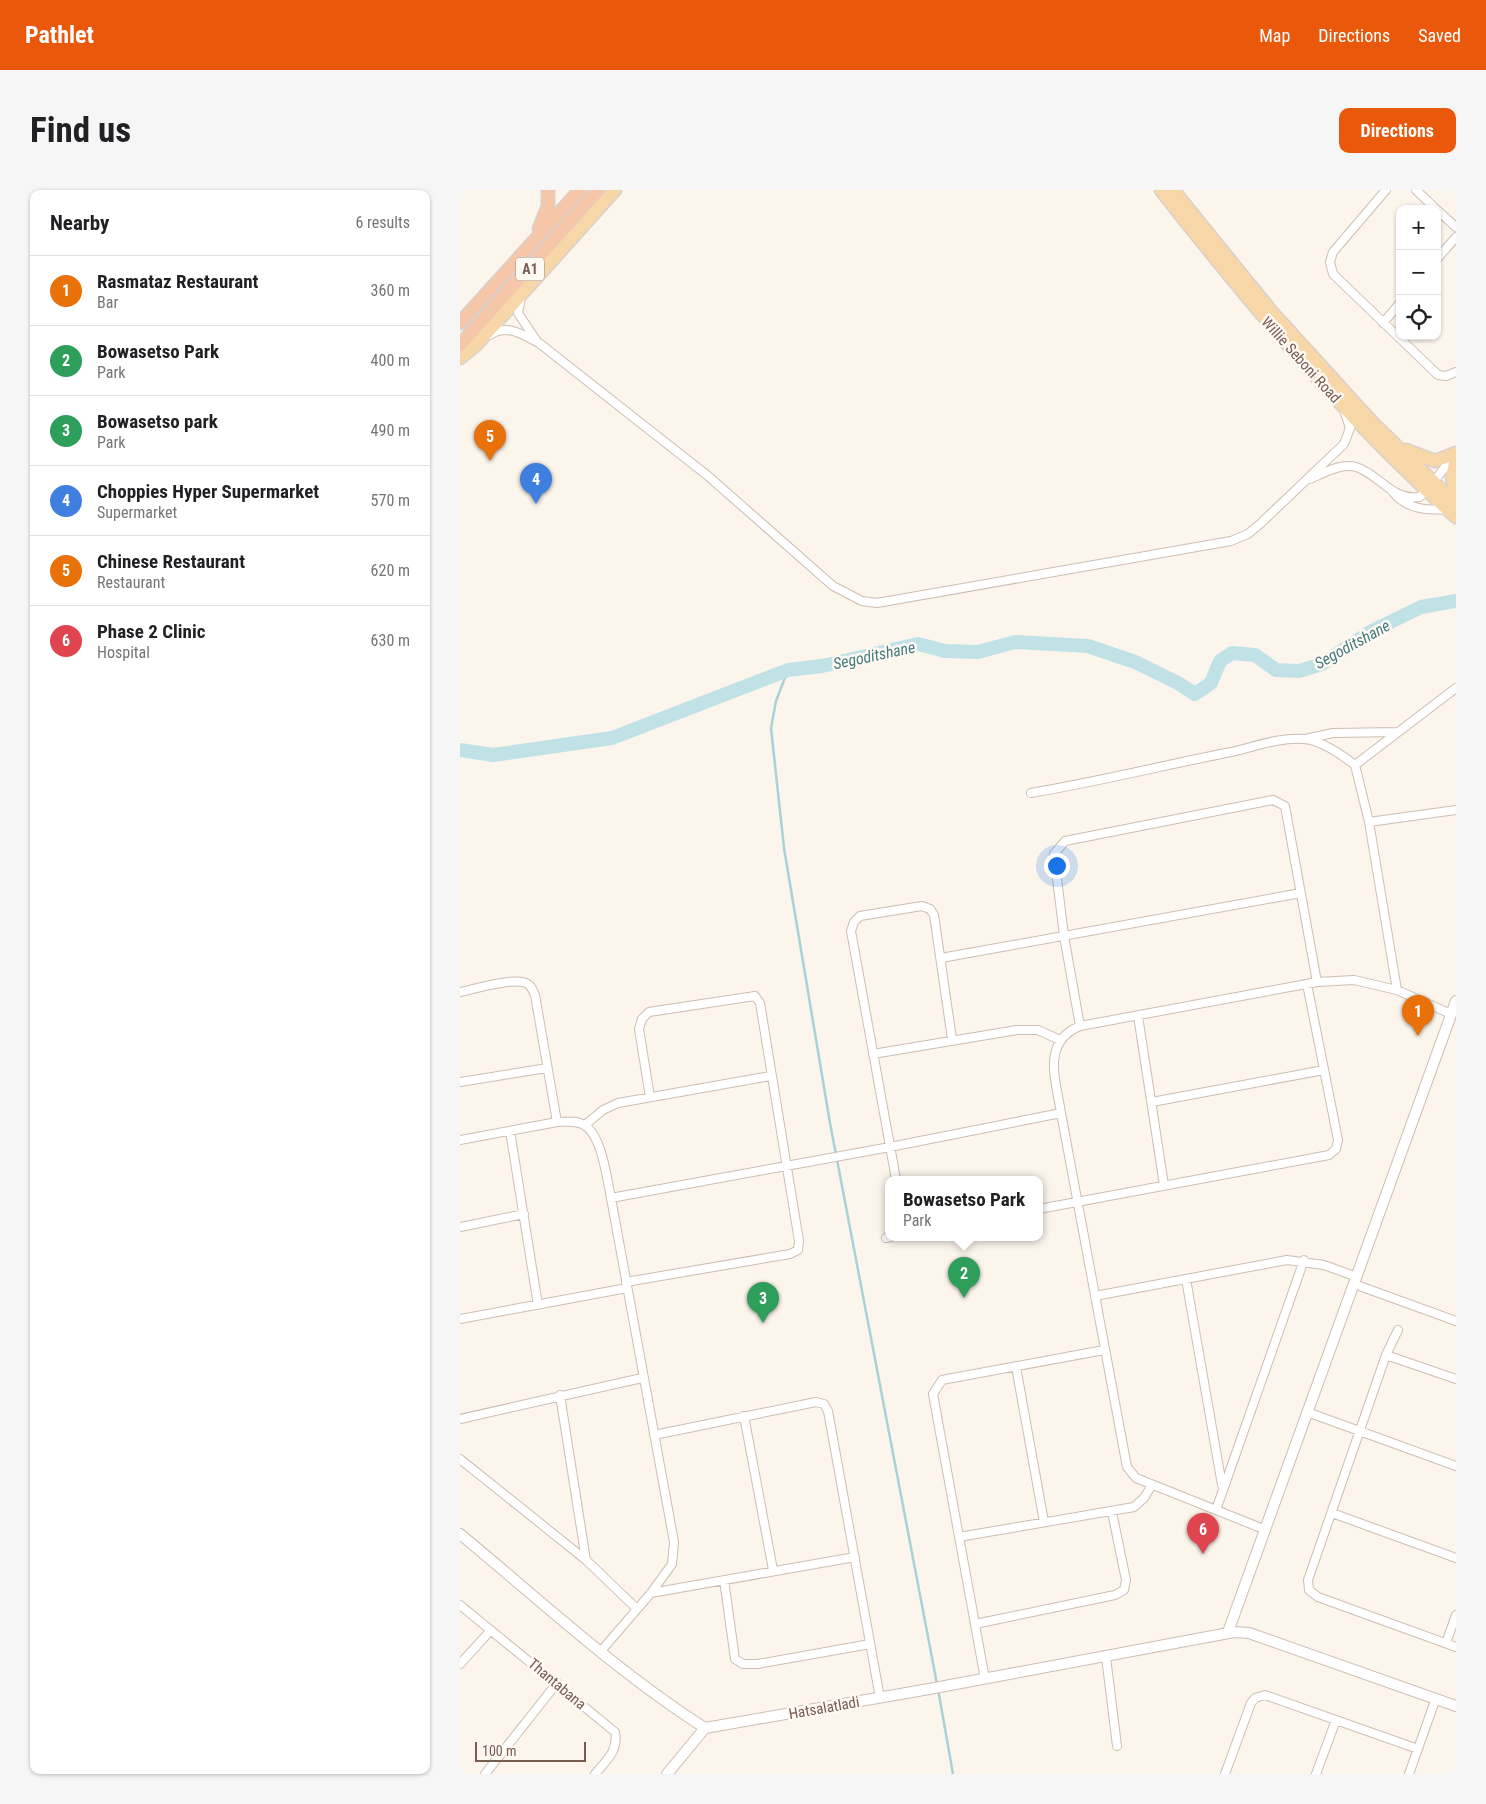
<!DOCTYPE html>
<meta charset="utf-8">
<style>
body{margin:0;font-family:"Roboto Condensed",sans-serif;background:#f6f6f6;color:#202124}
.controls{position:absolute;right:15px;top:15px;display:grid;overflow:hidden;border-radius:10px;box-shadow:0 1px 4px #0004}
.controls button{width:45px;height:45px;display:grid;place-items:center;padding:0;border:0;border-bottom:1px solid #e0e0e0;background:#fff;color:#202124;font:25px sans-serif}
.scale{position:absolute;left:15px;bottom:12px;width:111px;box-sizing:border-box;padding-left:5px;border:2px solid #775b4f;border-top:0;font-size:14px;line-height:18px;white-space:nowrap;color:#775b4f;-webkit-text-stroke:4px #fef9f3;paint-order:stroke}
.you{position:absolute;left:596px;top:675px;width:18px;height:18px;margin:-12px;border:4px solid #fff;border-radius:50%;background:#1a73e8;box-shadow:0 0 0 8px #1a73e833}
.badge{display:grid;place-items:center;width:32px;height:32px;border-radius:50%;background:#ea580c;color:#fff;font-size:16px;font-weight:700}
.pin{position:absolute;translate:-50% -41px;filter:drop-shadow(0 1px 2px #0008)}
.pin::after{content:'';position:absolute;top:26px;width:18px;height:15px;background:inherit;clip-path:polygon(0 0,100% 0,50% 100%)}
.popup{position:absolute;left:425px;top:986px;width:158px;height:65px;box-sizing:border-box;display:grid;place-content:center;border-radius:10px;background:#fff;filter:drop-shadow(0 1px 4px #0005);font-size:16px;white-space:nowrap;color:#757577}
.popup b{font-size:19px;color:#202124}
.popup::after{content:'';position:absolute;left:50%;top:100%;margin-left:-10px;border:10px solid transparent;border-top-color:#fff}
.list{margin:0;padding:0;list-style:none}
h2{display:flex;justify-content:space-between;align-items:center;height:65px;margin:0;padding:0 20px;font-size:21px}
h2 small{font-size:16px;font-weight:400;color:#757577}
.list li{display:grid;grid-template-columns:32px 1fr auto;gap:15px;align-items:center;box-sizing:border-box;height:70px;padding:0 20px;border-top:1px solid #e0e0e0}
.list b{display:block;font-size:19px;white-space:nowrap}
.list p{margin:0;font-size:16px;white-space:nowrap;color:#757577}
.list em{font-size:16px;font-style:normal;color:#757577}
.icon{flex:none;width:28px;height:28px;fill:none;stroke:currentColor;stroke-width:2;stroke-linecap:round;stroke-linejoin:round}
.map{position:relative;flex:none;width:996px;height:1584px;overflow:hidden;border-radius:10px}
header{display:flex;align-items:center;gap:30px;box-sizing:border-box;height:70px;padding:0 25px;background:#ea580c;color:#fff}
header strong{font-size:24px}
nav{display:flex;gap:28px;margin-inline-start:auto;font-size:18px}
.intro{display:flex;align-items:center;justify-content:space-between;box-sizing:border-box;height:120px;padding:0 30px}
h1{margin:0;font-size:35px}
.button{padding:12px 22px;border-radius:10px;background:#ea580c;color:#fff;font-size:18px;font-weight:700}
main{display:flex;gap:30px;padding:0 30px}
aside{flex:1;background:#fff;border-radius:10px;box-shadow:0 1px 4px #0004}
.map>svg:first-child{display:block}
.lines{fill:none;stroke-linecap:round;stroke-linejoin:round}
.stream{stroke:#a7d2d7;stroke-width:2.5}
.river{stroke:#c0e2e6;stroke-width:14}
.minor-casing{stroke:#cebdb1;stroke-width:10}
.tertiary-casing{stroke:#cebdb1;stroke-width:12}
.primary-casing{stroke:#d9d1ce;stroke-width:15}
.trunk-casing{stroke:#d9d1ce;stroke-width:15}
.minor{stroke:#fff;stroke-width:8}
.tertiary{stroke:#fff;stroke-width:10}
.primary{stroke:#f7d6a8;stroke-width:12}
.trunk{stroke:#f5c6a7;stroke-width:12}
.labels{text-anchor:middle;stroke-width:5;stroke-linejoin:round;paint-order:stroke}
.shield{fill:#fef9f3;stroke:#a08a80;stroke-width:1}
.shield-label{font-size:14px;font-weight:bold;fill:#775b4f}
.street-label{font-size:15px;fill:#775b4f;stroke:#fef9f3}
.water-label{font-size:16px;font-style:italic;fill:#467b82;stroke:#fef9f3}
</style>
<header>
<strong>Pathlet</strong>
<nav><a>Map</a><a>Directions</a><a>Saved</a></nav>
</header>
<div class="intro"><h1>Find us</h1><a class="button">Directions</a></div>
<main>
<aside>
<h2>Nearby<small>6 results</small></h2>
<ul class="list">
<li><span class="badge" style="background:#e8710a">1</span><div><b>Rasmataz Restaurant</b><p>Bar</p></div><em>360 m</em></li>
<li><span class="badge" style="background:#2e9e5b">2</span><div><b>Bowasetso Park</b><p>Park</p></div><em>400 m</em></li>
<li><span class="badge" style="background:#2e9e5b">3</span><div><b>Bowasetso park</b><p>Park</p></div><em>490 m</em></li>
<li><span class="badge" style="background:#3f7fe0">4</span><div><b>Choppies Hyper Supermarket</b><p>Supermarket</p></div><em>570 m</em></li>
<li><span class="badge" style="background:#e8710a">5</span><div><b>Chinese Restaurant</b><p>Restaurant</p></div><em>620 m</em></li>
<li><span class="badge" style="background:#e0444e">6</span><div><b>Phase 2 Clinic</b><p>Hospital</p></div><em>630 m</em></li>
</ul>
</aside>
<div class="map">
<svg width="996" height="1584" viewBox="0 0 996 1584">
<rect width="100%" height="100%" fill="#fcf5ec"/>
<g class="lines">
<path class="stream" d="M328,480l-12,31 -5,27 13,120 46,275 107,561
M478,1499l15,85"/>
<path class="river" d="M0,560l33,5 119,-17 176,-68 34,-4 96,-22 27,7 33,1 37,-10 73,4 47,16 43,21 17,11 16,-11 9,-22 12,-8 23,2 21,15 23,1 23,-7 48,-32 51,-25 35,-6"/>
<g class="minor-casing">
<path id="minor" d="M926,0l-53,62 -3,10 3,12 105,101 8,1 10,-4
M956,0l20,19
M977,20l19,17
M977,69l19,-22
M61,108l-3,15 18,27
M923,133l17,-20
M30,145c17,-12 33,0 49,8l169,133 125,110 29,15 15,2 354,-62 17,-7 13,-11 83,-79 6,-16 -5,-15
M850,289c13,-6 31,-16 46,-12 23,7 36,34 63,30 7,-3 27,-32 35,-41
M932,301c14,18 34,20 55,18
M845,549l28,-6 65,-1
M895,575l101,-77
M571,603c65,-11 130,-27 195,-40 26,-5 51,-16 78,-14 17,1 38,16 51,26l14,57
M481,768l360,-65
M937,800l-28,-168 87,-12
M0,802c15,-3 54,-15 66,-9 5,2 7,7 9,12l22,127
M678,826l26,169
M620,836l-16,-90 -10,-82 11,-13 208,-41 12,6 32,176
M413,864l144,-24h21l22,10
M0,892l87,-14
M692,912l172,-32
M125,935l18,-15 15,-7 152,-27
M50,941l28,174
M0,950l97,-18c9,0 19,-2 27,3 18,10 23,54 27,73l63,344 -2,22 -21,29 -50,58
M436,989l-45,-248 3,-9 6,-6 62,-10 8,3 4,6 18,124
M151,1008l279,-51 171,-34
M579,1019l290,-54 7,-6 2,-9 -31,-156
M0,1037l64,-13
M426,1048l5,-1
M726,1089l36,206
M166,1092l164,-28 8,-4 1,-9 -39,-238 -5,-7 -106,16 -7,7 -3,10 11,68
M894,1094l102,37
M635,1106l192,-36 37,5 33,12
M0,1129l167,-31
M938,1140l-12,25 -78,225 1,10 9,7 138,50
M926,1165l70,24
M556,1177l28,155
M100,1205l26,165
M847,1222l149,54
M284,1226l29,154
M0,1229l182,-41
M194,1245l162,-33 8,2 4,7 52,287
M0,1269l126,101 50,48
M756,1320l88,-250
M872,1323l124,45
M806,1340l-130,-52 -9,-11 -66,-354c-5,-33 -20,-71 19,-87l237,-44 37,-2 43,10 54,24
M499,1347l175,-30 10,-9 8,-13
M264,1390l11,79 8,5h15l112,-20
M191,1403l204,-36
M0,1415l155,127c4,18 -9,29 -20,42
M515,1434l140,-29 9,-5 2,-10 -14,-68
M986,1453l10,-28
M646,1467l11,89
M0,1474l31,-34
M525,1489l-52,-285 9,-14 162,-30
M25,1584l72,-91
M765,1584l26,-71 4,-5 10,-3 153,54
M856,1584l20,-54
M949,1584l27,-76"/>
</g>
<g class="tertiary-casing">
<path id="tertiary" d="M0,1344c80,66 157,138 245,194l224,-39 305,-57 15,1 207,73
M768,1442l228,-631
M207,1584l38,-46"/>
</g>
<g class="primary-casing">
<path id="primary" d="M701,0c91,116 185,229 295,327
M713,0l98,121 100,110 85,83
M0,168l16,-13 139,-155
M946,260l29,11 21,-8
M996,269l-4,18 4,18"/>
</g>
<g class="trunk-casing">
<path id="trunk" d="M79,39l9,-23v-16
M0,133l120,-133
M0,155l138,-155"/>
</g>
<use href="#minor" class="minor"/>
<use href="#tertiary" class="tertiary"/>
<use href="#primary" class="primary"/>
<use href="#trunk" class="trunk"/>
</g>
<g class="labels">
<rect class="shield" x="56" y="67.5" width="28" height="23" rx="4"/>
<g class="shield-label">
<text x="70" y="84">A1</text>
</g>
<g class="street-label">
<text transform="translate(841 170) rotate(48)" y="5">Willie Seboni Road</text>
<text transform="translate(97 1494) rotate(40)" y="5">Thantabana</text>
<text transform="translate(364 1518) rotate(-10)" y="5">Hatsalatladi</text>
</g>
<g class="water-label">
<text transform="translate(892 454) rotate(-29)" y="6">Segoditshane</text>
<text transform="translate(414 465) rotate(-12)" y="6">Segoditshane</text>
</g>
</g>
</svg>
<div class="controls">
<button>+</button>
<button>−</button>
<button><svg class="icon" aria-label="locate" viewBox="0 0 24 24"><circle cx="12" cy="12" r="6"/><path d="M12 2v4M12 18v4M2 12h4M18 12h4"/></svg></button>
</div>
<div class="scale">100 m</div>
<div class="you"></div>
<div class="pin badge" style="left:958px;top:846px;background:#e8710a">1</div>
<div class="pin badge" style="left:504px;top:1108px;background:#2e9e5b">2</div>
<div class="popup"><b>Bowasetso Park</b>Park</div>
<div class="pin badge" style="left:303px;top:1133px;background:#2e9e5b">3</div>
<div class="pin badge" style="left:76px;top:314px;background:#3f7fe0">4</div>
<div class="pin badge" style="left:30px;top:271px;background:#e8710a">5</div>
<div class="pin badge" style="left:743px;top:1364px;background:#e0444e">6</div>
</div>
</main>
